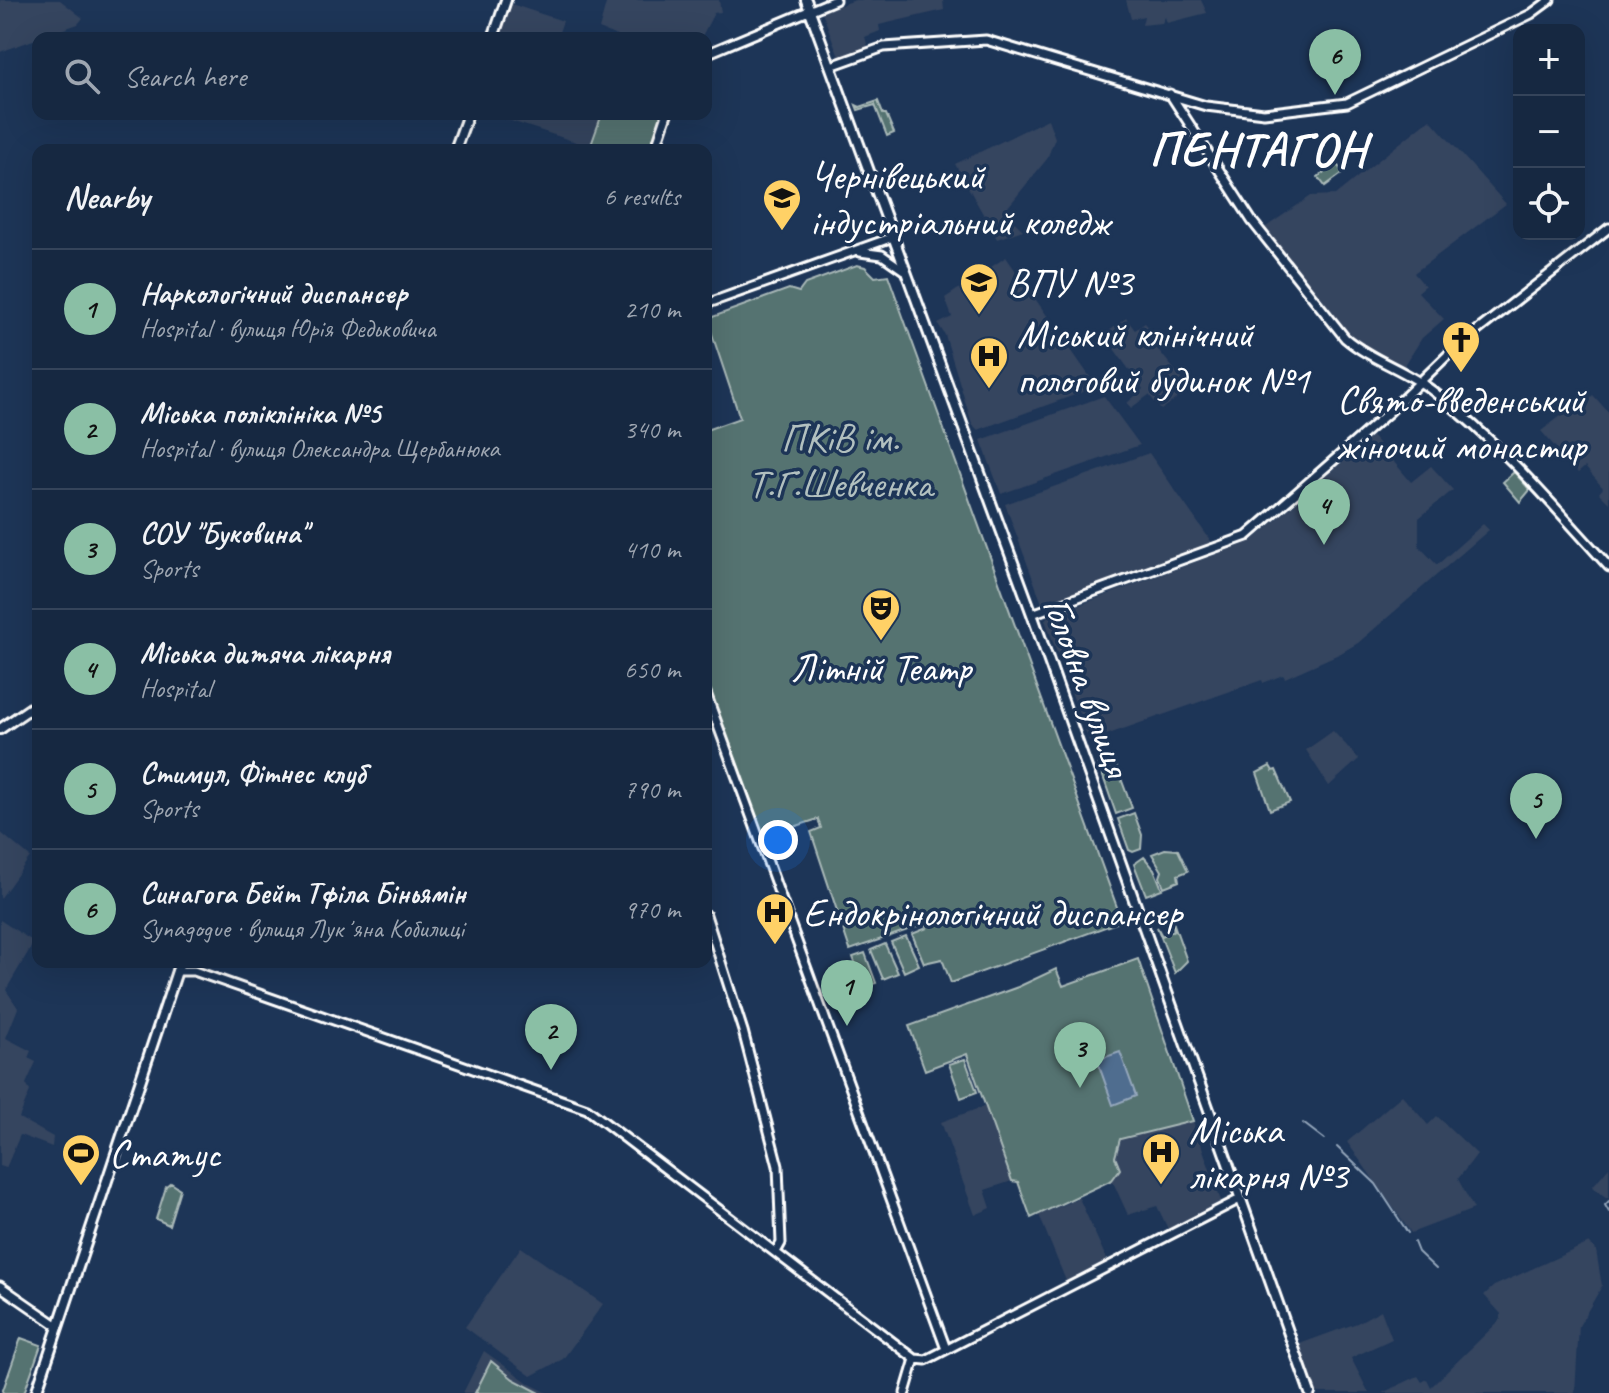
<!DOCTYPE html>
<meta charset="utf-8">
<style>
body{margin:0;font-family:Caveat,sans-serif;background:#23344c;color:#f1f3f6}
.controls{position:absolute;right:24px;top:24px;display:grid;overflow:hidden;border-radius:16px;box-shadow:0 8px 32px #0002}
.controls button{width:72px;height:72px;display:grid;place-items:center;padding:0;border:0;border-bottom:2px solid #35445a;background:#162841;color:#f1f3f6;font:40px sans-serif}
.you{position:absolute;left:778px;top:840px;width:28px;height:28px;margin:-20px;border:6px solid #fff;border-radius:50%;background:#1a73e8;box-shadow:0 0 0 12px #1a73e833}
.badge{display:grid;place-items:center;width:52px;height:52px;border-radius:50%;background:#8abfa5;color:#111;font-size:26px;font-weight:700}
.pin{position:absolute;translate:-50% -66px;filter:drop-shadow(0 2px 4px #0008)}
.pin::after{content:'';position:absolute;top:42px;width:28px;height:24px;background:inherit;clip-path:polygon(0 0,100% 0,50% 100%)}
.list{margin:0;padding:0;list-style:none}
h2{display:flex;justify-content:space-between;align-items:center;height:104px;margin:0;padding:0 32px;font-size:34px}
h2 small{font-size:26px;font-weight:400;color:#9ea6b1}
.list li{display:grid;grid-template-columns:52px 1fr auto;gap:24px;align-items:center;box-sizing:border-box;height:120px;padding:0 32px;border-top:2px solid #35445a}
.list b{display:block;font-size:30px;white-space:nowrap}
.list p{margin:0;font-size:26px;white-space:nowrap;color:#9ea6b1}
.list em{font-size:26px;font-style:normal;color:#9ea6b1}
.icon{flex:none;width:44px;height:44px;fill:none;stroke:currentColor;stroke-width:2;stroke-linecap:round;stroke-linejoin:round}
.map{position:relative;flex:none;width:1609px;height:1393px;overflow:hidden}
.search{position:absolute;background:#162841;box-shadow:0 8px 32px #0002;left:32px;top:32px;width:680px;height:88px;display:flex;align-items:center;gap:20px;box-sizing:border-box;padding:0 28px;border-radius:16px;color:#9ea6b1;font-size:30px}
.panel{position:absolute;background:#162841;box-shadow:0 8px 32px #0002;left:32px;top:144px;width:680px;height:824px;border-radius:16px}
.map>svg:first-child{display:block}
.built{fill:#34445f}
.green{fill:#557371;stroke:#aab9b8;stroke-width:2}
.water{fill:#4f6d8f;stroke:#95a7bc;stroke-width:2}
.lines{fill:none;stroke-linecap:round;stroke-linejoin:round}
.stream{stroke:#95a7bc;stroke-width:2}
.secondary-casing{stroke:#fff;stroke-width:13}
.primary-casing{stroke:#fff;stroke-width:14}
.secondary{stroke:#1d3557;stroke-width:7}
.primary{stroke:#1d3557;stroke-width:8}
.labels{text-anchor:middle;stroke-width:7;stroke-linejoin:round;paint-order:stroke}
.poi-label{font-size:40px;fill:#fff;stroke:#1d3557;text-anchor:start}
.park-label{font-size:40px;fill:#b2c0bf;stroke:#1d3557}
.street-label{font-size:40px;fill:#fff;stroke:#1d3557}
.district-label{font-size:48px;font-weight:bold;letter-spacing:2px;fill:#fff;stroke:#1d3557}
</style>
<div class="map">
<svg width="1609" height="1393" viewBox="0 0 1609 1393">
<rect width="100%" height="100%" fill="#1d3557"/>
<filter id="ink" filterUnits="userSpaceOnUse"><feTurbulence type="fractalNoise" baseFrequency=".0125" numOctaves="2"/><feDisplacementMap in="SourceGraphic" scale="16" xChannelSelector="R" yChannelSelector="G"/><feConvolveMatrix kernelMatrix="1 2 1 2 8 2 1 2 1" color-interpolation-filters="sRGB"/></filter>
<g filter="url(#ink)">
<path class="built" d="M0,0h60l23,18 -5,6 -78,28z
M607,0h112l2,12 -7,1 -13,25h-79l-23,-9z
M855,0h88l1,10 -65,15 1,6 -15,6 3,10 -29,10 -17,-45z
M1126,0h75l6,13 -40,10 -2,-6 -3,6 -20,2 2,-9 -13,3z
M505,2l58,19 -6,17h-64z
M490,114h105l7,2 -11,31z
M1048,119l7,19 -8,21 -43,53 19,18 -26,9 -42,-75z
M1430,119l76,85 -92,69 11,13 -7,6 26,27 -22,19 -22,35 -55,-36 -85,-106 51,-35 24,-1z
M1006,257l91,130 -119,43 -6,-6 -27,-89 -7,-11 14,-7 -7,-19z
M1126,318l9,12 10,-7 8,9 -5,5 42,52 -29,21 -12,-15 -18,13 -4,-5 16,-14 -39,-54z
M1593,395l16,18v90l-10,-10 4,-5 -18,-21 -7,6 -37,-42 29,-22 4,4z
M1104,396l36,49 -139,49 -20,-54z
M1372,436l39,46 20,-16 22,24 -34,28v28l18,19 46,-41 6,6 -131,113 -17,10 -56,25 -2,-3 -20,8 -1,-3 -173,61 -44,-121 2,-3 205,-76z
M1149,453l64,91 -170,62 -38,-102z
M1333,731l26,28 -30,27 -23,-36z
M0,832l30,25 -30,42z
M0,920l34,22 -28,48 12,18 -12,30 25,13 -3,7 8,4 -10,22 4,7 -11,27 34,19 -1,10 -32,-12 -14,33 -6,-2z
M1402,1095l26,30 9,-9 40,38 -19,25 16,30 -63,24 -64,-91z
M985,1106l27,75 -27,9 6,18 -16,7 -34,-93z
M1193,1121l28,80 -53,28 -11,-23 -29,9 -16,-35 8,-11 -5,-12 5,-18z
M1609,1167v29l-2,2 -15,-11z
M1079,1198l28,62 -41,21 -27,-66z
M1589,1243l7,7 6,36 -23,40 -4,67h-193l36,-17 4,6 5,-3 4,8 70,-68v-5l-17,-19 10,-9z
M521,1247l82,57 -40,55 -32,17 -66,-49z
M1381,1310l11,29 -41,19 18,35h-59l-16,-47 63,-23z
M484,1351l46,33 18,9h-85z"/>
<path class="green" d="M878,101l5,13h3l8,19 -7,3 -12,-31 -17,5 -2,-5 4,2z
M602,114h61l-13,36h-43l-16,-5z
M1336,163l7,10 -18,13 -7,-9z
M857,265l8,2 10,10 13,-2 234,646 -171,62 -9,-24 -18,4 -12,-29 15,-6 -2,-4 -75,26 -39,-118 10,-4 -3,-9 -55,18 -57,-156v-251l34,-12 -33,-99 82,-30 10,3 6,-8z
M1514,472l16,18 -10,12 -17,-20z
M1113,757l19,51 -16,6 -18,-52z
M1270,766l3,5 3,-1 14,32 -20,8 -13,-37z
M1134,813l8,22 -1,14 -8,3 -4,-2 -11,-31z
M1165,849l13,1 10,21 -10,4 1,6 -15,6 -4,-10 2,-6 -10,-17z
M1144,857l10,12 8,20 -16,6 -12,-31z
M1171,916l16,45 -12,12 -18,-46 5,9 12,-6 -4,-12 -14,3z
M906,936l13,29 -15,7 -13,-30z
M885,944l13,29 -15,6 -12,-29z
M865,953l11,30 -12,4 -11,-30z
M1138,959l55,162 -73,18 -5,18 5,12 -8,11 -81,38 -13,-36 -6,-1 -45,-127 -42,16 -16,-44 109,-39 38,-18 7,17z
M965,1059l12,33 -16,6 -12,-34z
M171,1183l9,6 -11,36 -13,-6 10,-32z
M21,1338l20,7 -17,48h-22z
M491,1361l22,18 27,14h-65z"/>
<path class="water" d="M1120,1052l16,44 -23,9 -16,-45z"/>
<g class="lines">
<path class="stream" d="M1303,1123l21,16
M1337,1147l39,37 32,49
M1609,1201l-4,4 4,7
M1414,1242l4,10 18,17"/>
<g class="secondary-casing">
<path id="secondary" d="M706,54l129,-54
M831,66l53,-19 102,-7 220,66 58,7 83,-10 184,-89 19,-14
M1170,94l82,127 93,117c27,23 62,32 89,54 66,51 120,114 175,175
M655,150l12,-36
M860,252l22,3 23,16
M706,304l187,-67
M1032,614l215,-78 142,-124 66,-64 154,-120
M706,693l240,656
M706,915l37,116 35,135 3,77 -5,9
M177,971h17l393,138 328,250 11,1 314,-161
M0,1286l58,40
M905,1393l10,-34"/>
</g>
<g class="primary-casing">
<path id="primary" d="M806,0l226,614 278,779
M493,38l13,-38
M455,150l13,-36
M0,729l38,-26
M36,1393l144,-431"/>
</g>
<use href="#secondary" class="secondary"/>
<use href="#primary" class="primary"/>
</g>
</g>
<defs>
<g id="university-pin" transform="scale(2)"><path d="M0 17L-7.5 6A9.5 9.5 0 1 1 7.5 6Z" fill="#ffd166" stroke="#1d3557"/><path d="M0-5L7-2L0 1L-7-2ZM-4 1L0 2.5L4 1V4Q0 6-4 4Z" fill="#111"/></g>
<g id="church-pin" transform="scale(2)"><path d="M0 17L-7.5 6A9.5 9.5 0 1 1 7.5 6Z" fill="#ffd166" stroke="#1d3557"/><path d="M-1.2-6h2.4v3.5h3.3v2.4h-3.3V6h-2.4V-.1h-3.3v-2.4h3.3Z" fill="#111"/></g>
<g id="hospital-pin" transform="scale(2)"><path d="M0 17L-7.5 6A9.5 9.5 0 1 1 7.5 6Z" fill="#ffd166" stroke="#1d3557"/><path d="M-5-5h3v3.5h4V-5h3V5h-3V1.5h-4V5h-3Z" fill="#111"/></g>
<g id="theatre-pin" transform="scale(2)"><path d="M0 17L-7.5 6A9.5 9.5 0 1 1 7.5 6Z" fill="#ffd166" stroke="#1d3557"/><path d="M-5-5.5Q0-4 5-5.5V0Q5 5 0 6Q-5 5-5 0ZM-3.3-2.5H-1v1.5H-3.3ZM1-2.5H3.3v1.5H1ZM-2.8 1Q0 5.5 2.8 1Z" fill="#111"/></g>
<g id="stadium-pin" transform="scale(2)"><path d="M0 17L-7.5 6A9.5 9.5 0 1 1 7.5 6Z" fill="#ffd166" stroke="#1d3557"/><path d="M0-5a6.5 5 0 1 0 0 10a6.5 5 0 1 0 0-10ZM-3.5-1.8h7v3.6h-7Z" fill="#111"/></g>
</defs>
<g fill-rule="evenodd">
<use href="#university-pin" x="782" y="198"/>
<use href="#university-pin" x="979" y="282"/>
<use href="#church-pin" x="1461" y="340"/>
<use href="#hospital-pin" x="989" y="356"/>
<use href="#theatre-pin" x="881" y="608"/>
<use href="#hospital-pin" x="775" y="912"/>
<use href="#hospital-pin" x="1161" y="1152"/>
<use href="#stadium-pin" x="81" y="1153"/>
</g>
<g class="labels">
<g class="poi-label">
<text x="810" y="189">Чернівецький<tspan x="810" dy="46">індустріальний коледж</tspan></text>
<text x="1007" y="296">ВПУ №3</text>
<text x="1017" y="347">Міський клінічний<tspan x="1017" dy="46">пологовий будинок №1</tspan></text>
<text x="1461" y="413" text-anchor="middle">Свято-введенський<tspan x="1461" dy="46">жіночий монастир</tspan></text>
<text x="881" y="681" text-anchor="middle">Літній Театр</text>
<text x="803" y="926">Ендокрінологічний диспансер</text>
<text x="1189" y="1143">Міська<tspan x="1189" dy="46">лікарня №3</tspan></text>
<text x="109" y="1167">Статус</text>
</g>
<g class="park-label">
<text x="840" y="451">ПКіВ ім.<tspan x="840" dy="46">Т.Г.Шевченка</tspan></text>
</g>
<g class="street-label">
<text transform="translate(1088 686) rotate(70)" y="14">Головна вулиця</text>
</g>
<g class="district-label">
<text x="1258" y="165">ПЕНТАГОН</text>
</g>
</g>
</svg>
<div class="controls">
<button>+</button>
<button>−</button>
<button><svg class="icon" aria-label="locate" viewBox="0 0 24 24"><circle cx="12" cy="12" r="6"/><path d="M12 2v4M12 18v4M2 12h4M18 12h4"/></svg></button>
</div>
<div class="you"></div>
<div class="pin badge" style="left:847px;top:1026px">1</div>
<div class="pin badge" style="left:551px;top:1070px">2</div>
<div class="pin badge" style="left:1080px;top:1088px">3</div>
<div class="pin badge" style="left:1324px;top:545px">4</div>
<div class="pin badge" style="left:1536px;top:839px">5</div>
<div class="pin badge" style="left:1335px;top:95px">6</div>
<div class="search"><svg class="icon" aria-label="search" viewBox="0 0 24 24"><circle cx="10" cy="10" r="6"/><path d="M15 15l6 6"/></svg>Search here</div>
<section class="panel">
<h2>Nearby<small>6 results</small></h2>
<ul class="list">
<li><span class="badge">1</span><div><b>Наркологічний диспансер</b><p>Hospital · вулиця Юрія Федьковича</p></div><em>210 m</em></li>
<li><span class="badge">2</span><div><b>Міська поліклініка №5</b><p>Hospital · вулиця Олександра Щербанюка</p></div><em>340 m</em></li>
<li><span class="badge">3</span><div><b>СОУ &quot;Буковина&quot;</b><p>Sports</p></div><em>410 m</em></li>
<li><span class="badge">4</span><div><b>Міська дитяча лікарня</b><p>Hospital</p></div><em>650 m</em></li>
<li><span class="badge">5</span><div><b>Стимул, Фітнес клуб</b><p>Sports</p></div><em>790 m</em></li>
<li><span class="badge">6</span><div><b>Синагога Бейт Тфіла Біньямін</b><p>Synagogue · вулиця Лукʼяна Кобилиці</p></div><em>970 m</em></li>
</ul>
</section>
</div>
